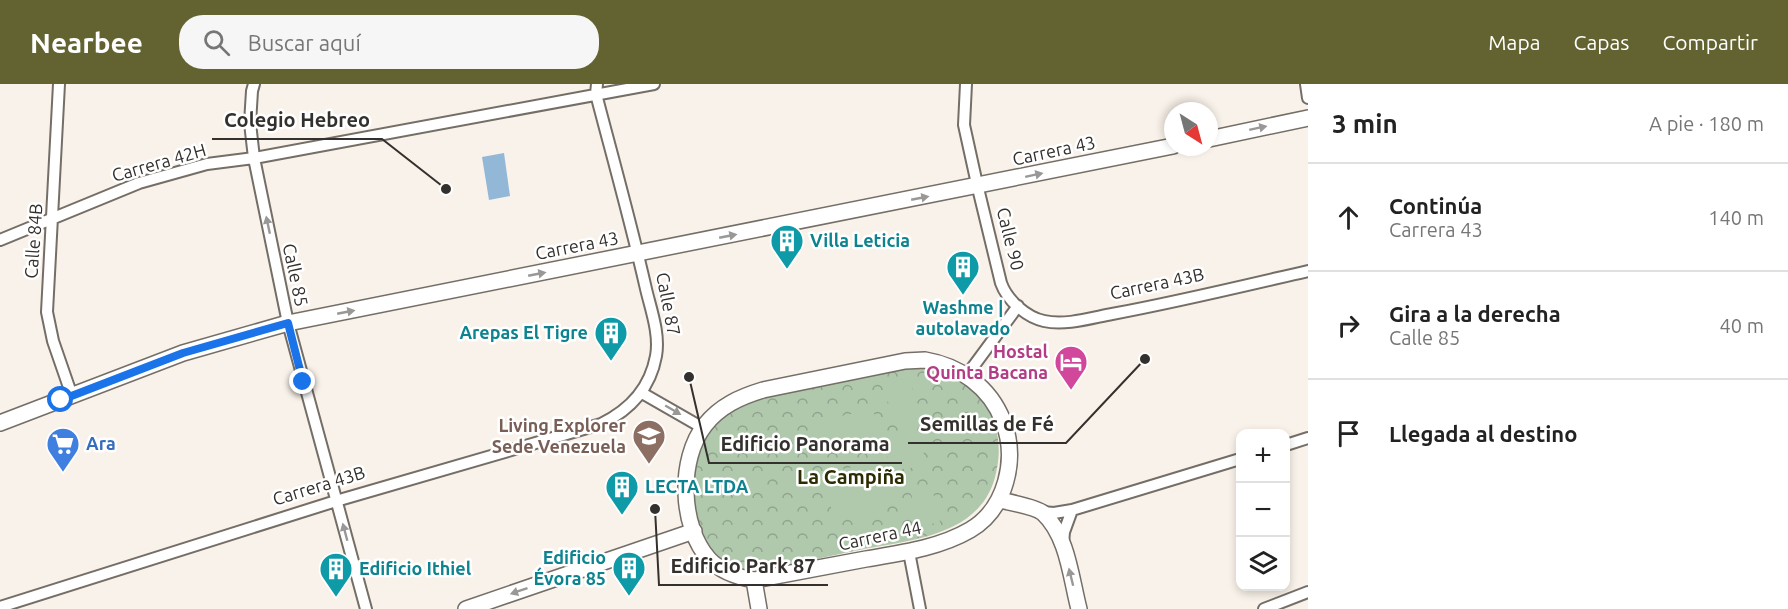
<!DOCTYPE html>
<html lang="es">
<meta charset="utf-8">
<style>
body{margin:0;font-family:Ubuntu,sans-serif;background:#f6f6f6;color:#222}
.controls{position:absolute;right:18px;bottom:18px;display:grid;overflow:hidden;border-radius:12px;box-shadow:0 3px 9px #0003}
.controls button{width:54px;height:54px;display:grid;place-items:center;padding:0;border:0;border-bottom:2px solid #e0e0e0;background:#fff;color:#222;font:30px sans-serif}
.compass{position:absolute;left:1164px;top:18px;width:54px;height:54px;border-radius:50%;background:#fff;box-shadow:0 3px 9px #0003;rotate:144deg}
.stop{position:absolute;width:18px;height:18px;margin:-14px;border:4px solid #1a73e8;border-radius:50%;background:#fff}
.stop.end{background:#1a73e8;border-color:#fff;box-shadow:0 2px 6px #0008}
.list{margin:0;padding:0;list-style:none}
h2{display:flex;justify-content:space-between;align-items:center;height:78px;margin:0;padding:0 24px;font-size:26px}
h2 small{font-size:20px;font-weight:400;color:#767676}
.list li{display:grid;grid-template-columns:39px 1fr auto;gap:18px;align-items:center;box-sizing:border-box;height:108px;padding:0 24px;border-top:2px solid #e0e0e0}
.list b{display:block;font-size:22px;white-space:nowrap}
.list p{margin:0;font-size:20px;white-space:nowrap;color:#767676}
.list em{font-size:20px;font-style:normal;color:#767676}
.icon{flex:none;width:33px;height:33px;fill:none;stroke:currentColor;stroke-width:2;stroke-linecap:round;stroke-linejoin:round}
.map{position:relative;flex:none;width:1308px;height:525px;overflow:hidden}
header{display:flex;align-items:center;gap:36px;box-sizing:border-box;height:84px;padding:0 30px;background:#626330;color:#fff}
header strong{font-size:28px}
nav{display:flex;gap:33px;margin-inline-start:auto;font-size:21px}
.search{width:420px;height:54px;background:#f6f6f6;display:flex;align-items:center;gap:15px;box-sizing:border-box;padding:0 21px;border-radius:24px;color:#767676;font-size:22px}
main{display:flex}
aside{flex:1;background:#fff}
.map>svg:first-child{display:block}
.forest{fill:url(#forest-crowns)}
.garden{fill:#b0c9ad}
.water{fill:#93b8d7}
.lines{fill:none;stroke-linecap:round;stroke-linejoin:round}
.street-casing{stroke:#746e67;stroke-width:14}
.secondary-casing{stroke:#746e67;stroke-width:18}
.street{stroke:#fff;stroke-width:10}
.secondary{stroke:#fff;stroke-width:15}
.oneway{fill:#999896}
.route{stroke:#1a73e8;stroke-width:8}
.labels{text-anchor:middle;stroke-width:5;stroke-linejoin:round;paint-order:stroke}
.street-label{font-size:18px;fill:#33302d;stroke:#fff}
.culture-label{font-size:18px;font-weight:bold;fill:#0d838f;stroke:#fff;text-anchor:start}
.hotel-label{font-size:18px;font-weight:bold;fill:#b23c85;stroke:#fff;text-anchor:end}
.education-label{font-size:18px;font-weight:bold;fill:#785e54;stroke:#fff;text-anchor:end}
.shop-label{font-size:18px;font-weight:bold;fill:#366cbe;stroke:#fff;text-anchor:start}
.neighbourhood-label{font-size:20px;font-weight:bold;fill:#2c2c02;stroke:#fff}
.leader{fill:none;stroke:#33302d;stroke-width:2}
.callout-dot{fill:#33302d;stroke:#fff;stroke-width:2}
.callout-label{font-size:20px;text-anchor:middle;font-weight:bold;fill:#33302d;stroke:#fff;stroke-width:5;stroke-linejoin:round;paint-order:stroke}
</style>
<header>
<strong>Nearbee</strong>
<div class="search"><svg class="icon" aria-label="search" viewBox="0 0 24 24"><circle cx="10" cy="10" r="6"/><path d="M15 15l6 6"/></svg>Buscar aquí</div>
<nav><a>Mapa</a><a>Capas</a><a>Compartir</a></nav>
</header>
<main>
<div class="map">
<svg width="1308" height="525" viewBox="0 0 1308 525">
<defs>
<pattern id="forest-crowns" width="20" height="18" patternUnits="userSpaceOnUse" patternTransform="scale(1.5)"><rect width="20" height="18" fill="#b0c9ad"/><path d="M2 6a3 3 0 1 1 6 0M12 15a3 3 0 1 1 6 0" fill="none" stroke="#90a48d"/></pattern>
</defs>
<rect width="100%" height="100%" fill="#f9f2ea"/>
<path class="forest" d="M925,283c29,2 56,21 67,48 7,20 9,37 4,58 -13,63 -86,67 -137,77 -30,6 -60,13 -90,19 -11,1 -22,3 -32,-1 -47,-18 -54,-101 -28,-138 11,-15 29,-25 45,-32l144,-28z"/>
<path class="garden" d="M910,294l9,39 -26,5 -9,-37z
M873,325l5,24 -50,11 -5,-24z
M886 366a19 19 0 1 1 38 0a19 19 0 1 1-38 0Z
M876,378l10,49 -52,11 -10,-49z
M931,400l9,38 -21,5 -9,-38z"/>
<path class="water" d="M504,69l6,43 -21,4 -7,-43z"/>
<g class="lines">
<g class="street-casing">
<path id="street" d="M59,0l-12,228 6,29 19,55
M254,0l-2,7 -2,32 4,35 34,165 78,286
M966,0l-2,41 13,59 24,99c6,17 25,34 43,38 21,5 47,-3 68,-7 65,-12 131,-28 196,-43
M1306,0l2,14
M0,156l139,-57 68,-19 47,-6 400,-74
M967,291l51,-69
M642,309l61,35
M1286,361l22,-7
M1042,428l12,1 18,-3 168,-51
M1063,460l1,-12 8,-22
M909,468l11,57
M0,523l336,-106 265,-77c29,-14 49,-35 55,-68 4,-22 -5,-46 -10,-67 -15,-66 -33,-130 -50,-195l1,-10
M1264,525l44,-17"/>
</g>
<g class="secondary-casing">
<path id="secondary" d="M1209,55l99,-21
M925,276c35,6 65,27 78,61 15,38 3,88 -33,109 -31,18 -69,23 -104,29 -38,7 -75,14 -112,21 -17,-3 -33,-8 -45,-21 -29,-32 -31,-100 -4,-134 15,-19 35,-28 58,-35l142,-29z
M0,339l183,-70 105,-30 885,-177
M999,416c10,2 37,7 44,13 25,23 28,66 36,96
M754,496l5,29
M466,525l228,-78"/>
</g>
<use href="#street" class="street"/>
<use href="#secondary" class="secondary"/>
</g>
<defs><path id="oneway-solid" d="M-6-.8H1V-3.2L6.5 0L1 3.2V.8H-6Z" transform="scale(1.5)"/></defs>
<g class="oneway">
<use href="#oneway-solid" transform="translate(1258 44) rotate(-12)"/>
<use href="#oneway-solid" transform="translate(1034 91) rotate(-12)"/>
<use href="#oneway-solid" transform="translate(920 114) rotate(-11)"/>
<use href="#oneway-solid" transform="translate(268 141) rotate(-102)"/>
<use href="#oneway-solid" transform="translate(728 152) rotate(-11)"/>
<use href="#oneway-solid" transform="translate(537 190) rotate(-11)"/>
<use href="#oneway-solid" transform="translate(346 228) rotate(-11)"/>
<use href="#oneway-solid" transform="translate(673 326) rotate(30)"/>
<use href="#oneway-solid" transform="translate(345 448) rotate(-105)"/>
<use href="#oneway-solid" transform="translate(1071 493) rotate(-104)"/>
<use href="#oneway-solid" transform="translate(519 507) rotate(161)"/>
</g>
<g class="lines">
<path class="route" d="M61,316l122,-47 105,-30 15,59"/>
</g>
<defs>
<g id="building-pin" transform="scale(1.725)"><path d="M0 17L-7.5 6A9.5 9.5 0 1 1 7.5 6Z" fill="#0f9aa8" stroke="#fff"/><path d="M-4-6H4V6H1V3H-1V6H-4ZM-2.5-4.3h1.7v1.8h-1.7ZM.8-4.3h1.7v1.8H.8ZM-2.5-1h1.7V.8h-1.7ZM.8-1h1.7V.8H.8Z" fill="#fff"/></g>
<g id="hotel-pin" transform="scale(1.725)"><path d="M0 17L-7.5 6A9.5 9.5 0 1 1 7.5 6Z" fill="#d1479c" stroke="#fff"/><path d="M-6-4.5h1.5V1H6V5H4.5V3h-9V5H-6ZM-4 0a1.8 1.8 0 1 1 3.6 0ZM.5 0V-2.5h3Q6-2.5 6 0Z" fill="#fff"/></g>
<g id="school-pin" transform="scale(1.725)"><path d="M0 17L-7.5 6A9.5 9.5 0 1 1 7.5 6Z" fill="#8d6e63" stroke="#fff"/><path d="M0-5L7-2L0 1L-7-2ZM-4 1L0 2.5L4 1V4Q0 6-4 4Z" fill="#fff"/></g>
<g id="supermarket-pin" transform="scale(1.725)"><path d="M0 17L-7.5 6A9.5 9.5 0 1 1 7.5 6Z" fill="#3f7fe0" stroke="#fff"/><path d="M-6-5.5h2.5l.6 2H6L4.5 2H-2.5L-4.4-4H-6ZM-1.5 3.2a1.3 1.3 0 1 0 .1 0ZM3 3.2a1.3 1.3 0 1 0 .1 0Z" fill="#fff"/></g>
</defs>
<g fill-rule="evenodd">
<use href="#building-pin" x="787" y="157"/>
<use href="#building-pin" x="963" y="183"/>
<use href="#building-pin" x="611" y="249"/>
<use href="#hotel-pin" x="1071" y="278"/>
<use href="#school-pin" x="649" y="352"/>
<use href="#supermarket-pin" x="63" y="360"/>
<use href="#building-pin" x="622" y="403"/>
<use href="#building-pin" x="629" y="484"/>
<use href="#building-pin" x="336" y="485"/>
</g>
<g class="labels">
<g class="street-label">
<text transform="translate(1054 67) rotate(-12)" y="6">Carrera 43</text>
<text transform="translate(159 79) rotate(-16)" y="6">Carrera 42H</text>
<text transform="translate(1010 155) rotate(76)" y="6">Calle 90</text>
<text transform="translate(34 157) rotate(-86)" y="6">Calle 84B</text>
<text transform="translate(577 162) rotate(-11)" y="6">Carrera 43</text>
<text transform="translate(295 191) rotate(78)" y="6">Calle 85</text>
<text transform="translate(1157 200) rotate(-12)" y="6">Carrera 43B</text>
<text transform="translate(668 220) rotate(79)" y="6">Calle 87</text>
<text transform="translate(319 402) rotate(-17)" y="6">Carrera 43B</text>
<text transform="translate(880 452) rotate(-12)" y="6">Carrera 44</text>
</g>
<g class="culture-label">
<text x="810" y="163">Villa Leticia</text>
<text x="963" y="230" text-anchor="middle">Washme |<tspan x="963" dy="21">autolavado</tspan></text>
<text x="588" y="255" text-anchor="end">Arepas El Tigre</text>
<text x="645" y="409">LECTA LTDA</text>
<text x="606" y="480" text-anchor="end">Edificio<tspan x="606" dy="21">Évora 85</tspan></text>
<text x="359" y="491">Edificio Ithiel</text>
</g>
<g class="hotel-label">
<text x="1048" y="274">Hostal<tspan x="1048" dy="21">Quinta Bacana</tspan></text>
</g>
<g class="education-label">
<text x="626" y="348">Living Explorer<tspan x="626" dy="21">Sede Venezuela</tspan></text>
</g>
<g class="shop-label">
<text x="86" y="366">Ara</text>
</g>
<g class="neighbourhood-label">
<text x="851" y="400">La Campiña</text>
</g>
</g>
<path class="leader" d="M446 105L382 55H212M1145 275L1066 359H908M689 293L709 379H902M655 425L659 501H828"/>
<g class="callout-dot">
<circle cx="446" cy="105" r="6"/>
<circle cx="1145" cy="275" r="6"/>
<circle cx="689" cy="293" r="6"/>
<circle cx="655" cy="425" r="6"/>
</g>
<g class="callout-label">
<text x="297" y="43">Colegio Hebreo</text>
<text x="987" y="347">Semillas de Fé</text>
<text x="805" y="367">Edificio Panorama</text>
<text x="743" y="489">Edificio Park 87</text>
</g>
</svg>
<div class="controls">
<button>+</button>
<button>−</button>
<button><svg class="icon" aria-label="layers" viewBox="0 0 24 24"><path d="M12 4l9 5-9 5-9-5zM3 14l9 5 9-5"/></svg></button>
</div>
<svg class="compass" viewBox="-18 -18 36 36"><path d="M0-13l5 13h-10z" fill="#e53935"/><path d="M0 13l5-13h-10z" fill="#767676"/></svg>
<div class="stop" style="left:61px;top:316px"></div>
<div class="stop end" style="left:303px;top:298px"></div>
</div>
<aside>
<h2>3 min<small>A pie · 180 m</small></h2>
<ul class="list">
<li><svg class="icon" aria-label="ahead" viewBox="0 0 24 24"><path d="M12 20V5M6 11l6-6 6 6"/></svg><div><b>Continúa</b><p>Carrera 43</p></div><em>140 m</em></li>
<li><svg class="icon" aria-label="right" viewBox="0 0 24 24"><path d="M7 20v-9h11M14 6l5 5-5 5"/></svg><div><b>Gira a la derecha</b><p>Calle 85</p></div><em>40 m</em></li>
<li><svg class="icon" aria-label="arrive" viewBox="0 0 24 24"><path d="M6 21V4h12l-3 4 3 4H6"/></svg><div><b>Llegada al destino</b></div></li>
</ul>
</aside>
</main>
